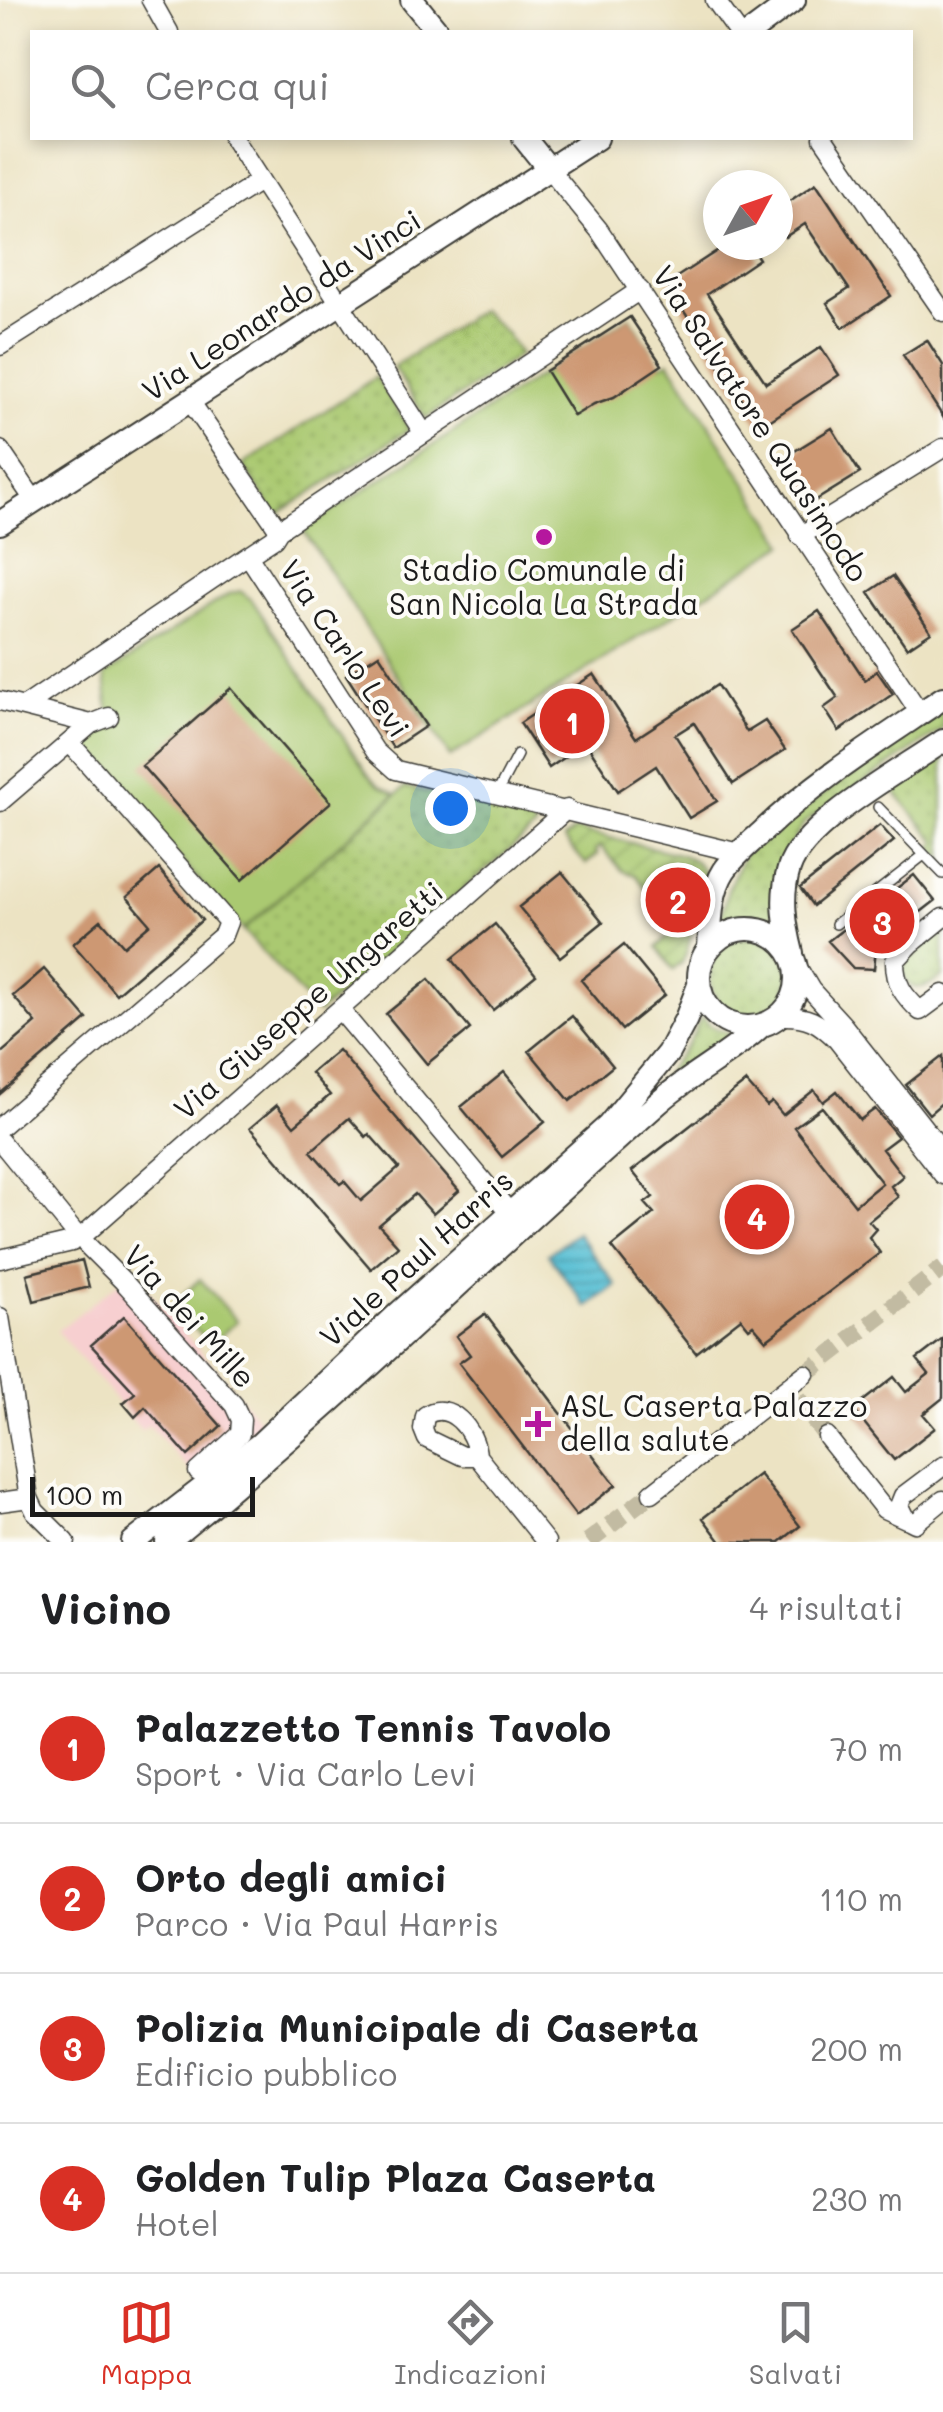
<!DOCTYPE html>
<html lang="it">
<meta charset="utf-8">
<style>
body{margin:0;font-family:Mali,sans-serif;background:#f2f2f2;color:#202124}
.compass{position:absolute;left:703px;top:170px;width:90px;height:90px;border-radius:50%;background:#fff;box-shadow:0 5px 15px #0003;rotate:50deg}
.scale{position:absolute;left:30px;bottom:25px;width:225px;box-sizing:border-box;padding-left:10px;border:5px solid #1c1c1c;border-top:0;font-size:28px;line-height:35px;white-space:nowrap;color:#1c1c1c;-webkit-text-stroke:8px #fdfcf7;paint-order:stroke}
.you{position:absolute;left:450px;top:808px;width:35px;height:35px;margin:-25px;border:8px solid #fff;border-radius:50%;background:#1a73e8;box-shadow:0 0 0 15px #1a73e833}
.badge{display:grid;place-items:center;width:65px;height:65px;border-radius:50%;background:#d93025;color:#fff;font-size:32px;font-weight:700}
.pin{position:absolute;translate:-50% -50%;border:5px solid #fff;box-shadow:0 2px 10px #0006}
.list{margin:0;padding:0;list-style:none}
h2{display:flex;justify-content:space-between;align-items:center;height:130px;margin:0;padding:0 40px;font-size:42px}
h2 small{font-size:32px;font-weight:400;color:#757577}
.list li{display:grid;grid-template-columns:65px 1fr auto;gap:30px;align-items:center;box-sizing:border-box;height:150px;padding:0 40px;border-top:2px solid #e0e0e0}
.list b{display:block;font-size:38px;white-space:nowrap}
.list p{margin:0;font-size:32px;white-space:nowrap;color:#757577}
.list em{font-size:32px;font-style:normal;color:#757577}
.icon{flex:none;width:55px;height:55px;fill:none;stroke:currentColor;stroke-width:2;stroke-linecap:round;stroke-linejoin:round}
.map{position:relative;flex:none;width:943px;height:1542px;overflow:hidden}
.search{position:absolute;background:#fff;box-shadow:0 5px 15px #0003;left:30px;right:30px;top:30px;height:110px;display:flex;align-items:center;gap:25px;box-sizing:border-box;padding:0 35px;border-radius:0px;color:#757577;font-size:38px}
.sheet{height:730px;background:#fff}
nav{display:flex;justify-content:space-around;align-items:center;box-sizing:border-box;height:140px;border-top:2px solid #e0e0e0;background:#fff;font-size:28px;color:#757577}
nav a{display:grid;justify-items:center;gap:5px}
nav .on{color:#d93025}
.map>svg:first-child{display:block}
.built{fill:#f7cfd0}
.grass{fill:url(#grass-dots);stroke:#637246;stroke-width:2.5}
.garden{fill:url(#garden-furrows);stroke:#637246;stroke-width:2.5}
.pitch{fill:#aac971;stroke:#637246;stroke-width:2.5}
.water{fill:url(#water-rules);stroke:#3a6e78;stroke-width:2.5}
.building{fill:#cd9873;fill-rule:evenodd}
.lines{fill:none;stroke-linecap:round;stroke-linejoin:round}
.minor-tunnel{stroke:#c2bba2;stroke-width:18;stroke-dasharray:18 9;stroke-linecap:butt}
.service-casing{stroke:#3b3a35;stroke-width:12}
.minor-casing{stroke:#3b3a35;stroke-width:21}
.tertiary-casing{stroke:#3b3a35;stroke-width:26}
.service{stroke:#fff;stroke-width:9}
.minor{stroke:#fff;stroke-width:18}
.tertiary{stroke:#fff;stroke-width:22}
.poi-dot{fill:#b5179e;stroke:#fdfcf7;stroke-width:4}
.labels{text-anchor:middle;stroke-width:8;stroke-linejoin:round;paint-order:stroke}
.street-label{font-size:30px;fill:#1c1c1c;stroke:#fdfcf7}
.poi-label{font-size:30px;fill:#1c1c1c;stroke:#fdfcf7}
</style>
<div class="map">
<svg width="943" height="1542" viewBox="0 0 943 1542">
<defs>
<pattern id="grass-dots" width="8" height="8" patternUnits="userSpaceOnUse" patternTransform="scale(2.5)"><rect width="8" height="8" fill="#aac971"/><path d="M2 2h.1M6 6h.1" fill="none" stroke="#92ac61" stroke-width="1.8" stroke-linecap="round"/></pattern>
<pattern id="garden-furrows" width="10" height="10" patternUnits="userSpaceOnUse" patternTransform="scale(2.5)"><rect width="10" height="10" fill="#aac971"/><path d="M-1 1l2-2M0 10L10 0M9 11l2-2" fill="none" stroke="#92ac61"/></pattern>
<pattern id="water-rules" width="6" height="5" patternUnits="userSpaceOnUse" patternTransform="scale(2.5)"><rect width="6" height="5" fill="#57bfd4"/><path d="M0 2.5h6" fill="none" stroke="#479aab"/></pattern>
</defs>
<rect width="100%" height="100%" fill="#fdfcf7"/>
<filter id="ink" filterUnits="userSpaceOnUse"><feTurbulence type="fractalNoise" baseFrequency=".01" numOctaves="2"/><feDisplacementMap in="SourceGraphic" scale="20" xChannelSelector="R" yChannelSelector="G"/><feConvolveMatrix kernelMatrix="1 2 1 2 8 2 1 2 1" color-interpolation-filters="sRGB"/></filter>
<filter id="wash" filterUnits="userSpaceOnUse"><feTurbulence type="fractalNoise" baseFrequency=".0048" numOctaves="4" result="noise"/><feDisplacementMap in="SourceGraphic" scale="40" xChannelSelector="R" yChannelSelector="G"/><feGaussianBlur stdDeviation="2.25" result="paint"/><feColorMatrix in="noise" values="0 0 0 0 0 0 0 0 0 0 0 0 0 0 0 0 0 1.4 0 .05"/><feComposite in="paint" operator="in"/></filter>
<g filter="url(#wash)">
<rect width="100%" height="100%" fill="#ece3c3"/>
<path class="built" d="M132,1272l130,151 -65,56 -48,-54 -8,5 -84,-99z"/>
<path class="grass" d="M480,310l27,24 13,21 -94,63 -33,-51z
M376,377l34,52 -134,86 -33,-50z
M943,705v24l-139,94c-20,30 -35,65 -29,102l-22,-8 -34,8 10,-39 16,-33z
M943,758v102l-11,-12 5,-6 -44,-52z
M405,787l127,28 3,13 -217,185 -75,-83z
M943,930v46c-21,16 -43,19 -39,-15z
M710 977a40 40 0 1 1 80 0a40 40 0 1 1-80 0Z
M702,1016l9,10 22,9 -98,78 53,-69z"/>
<path class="garden" d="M576,830l103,24c15,5 21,9 28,23l-21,77 -4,9 -9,7 -16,-23 20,-19 -42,-53 -12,-4 -23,-25 -5,4 3,4 -12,10 -22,-25z"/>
<path class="pitch" d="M630,317l31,48 8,-4 116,183 -335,213 -147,-227z
M240,591l12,9 117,176 9,9 18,9 -153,136 -163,-185 29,-28 -4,-42 124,-81z
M200,1279l37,42 -27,24 -37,-41z"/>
<path class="water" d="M577,1233l39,52 -29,22 -39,-53z"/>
<g id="blocks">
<path class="building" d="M816,183l75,113 -48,32 -16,-25 22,-14 -44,-65 -20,13 -7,-11v-17z
M726,245h24l9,14 -52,35 59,89 55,-36 18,28 -79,52 -94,-143z
M630,317l32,48 -48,32 -20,7 -20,12 -28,-45z
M927,340l16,25v52l-40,-62z
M832,428l28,45 -47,29 -28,-45z
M893,576l38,56 -24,16 -38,-56z
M819,611l46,69 12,-9 16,23 -54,37 -15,-23 14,-10 -46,-69z
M379,654l47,72 -33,22 -47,-73z
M594,674l42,64 81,-53 30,47 18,-11 20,29 -52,34 -39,-61 -19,12 42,66 -28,17 -33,-52 -38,25 -32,-48 -37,25 -29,-45z
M231,688l100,114 -89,78 -100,-114z
M880,825l14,16 -81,65 -13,-18z
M159,869l43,51 -86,74 -43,-50 28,-24 23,26 26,-22 -23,-27z
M562,872l41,50 -43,35 -41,-50z
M914,875l21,26 -59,46 -2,22 -21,-1 -25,-27z
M495,924l41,51 -43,35 -41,-51z
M624,945l41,50 -43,35 -41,-50z
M44,969l43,50 -87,75v-40l36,-31 -23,-27z
M429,979l41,50 -43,35 -41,-50z
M572,1016l41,50 -43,35 -41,-50z
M338,1050l121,141 -26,23 -18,-20 -36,31 19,21 -27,23 -121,-141 27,-23 17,21 36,-31 -19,-22zM349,1118l17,19 3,-3 30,34 -38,33 -17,-20 -4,3 -29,-33z
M943,1056v46l-14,12 -23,-29z
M504,1072l41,50 -43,35 -41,-50z
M746,1082l21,24 5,-4 11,13 31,-25 9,12 14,-11 23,29 15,-11 23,28 -16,12 21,27 -12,10 7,11 -29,24 7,8 -7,8 11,16 -114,87 -13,-15 -4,3 -8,-10 -45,35 -84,-106 42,-34 -9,-10 8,-6 -21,-26zM822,1107l60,76 -27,22 -61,-78z
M82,1260l7,27 -55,14 -7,-27z
M485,1314l131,171 -40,31 -117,-153 11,-8 -14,-19z
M124,1316l97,110 -33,30 -43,-49 -10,10 -12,-14 12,-10 -44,-48z
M943,1339v59l-20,16 12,14 -41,32 -41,-51 41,-32 12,15 23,-18 -12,-15z
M759,1474l41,52 -20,16h-59l-18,-24z"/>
</g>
</g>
<g filter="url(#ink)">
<use href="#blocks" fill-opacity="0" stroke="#3b3a35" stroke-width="2.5"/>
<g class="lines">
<path class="minor-tunnel" d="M805,1374l138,-106
M797,1398l30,39
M588,1542l64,-49"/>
<g class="service-casing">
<path id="service" d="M497,793l20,-38
M878,807l65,67
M836,924l88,-69"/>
</g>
<g class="minor-casing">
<path id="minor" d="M151,0l18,32
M715,0l23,32
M233,138l190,294
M823,138l120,174
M549,169l50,61 321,483
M640,290l-361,240 -5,8 -26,17 127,196 21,19 343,83
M0,346l260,-165
M190,401l89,129
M0,450l34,50
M800,536l143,-88
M0,701l91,23
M25,706l223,-151
M0,802l91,-78 18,-7
M943,918l-32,26 -16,17c0,23 8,34 25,50l23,-17
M795,963l16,27 32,35 100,127
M340,1010l170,203
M781,1016c26,-1 38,6 56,24l106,135
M0,1127l223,-192 5,-13 -158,-179
M0,1141l74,91
M86,1233l481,-424
M86,1244l37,37 111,124 7,15 -1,14 -42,38
M0,1259l72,-17
M0,1317l29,181 6,13 31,31
M827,1437l57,72 22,10
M477,1456h-15l-35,-17 -4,-10 2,-13c24,-18 51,15 52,40l69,86
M943,1466l-40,30 -4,10 6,12 10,5 28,-23
M652,1493l153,-119
M0,1502l29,-4"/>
</g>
<g class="tertiary-casing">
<path id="tertiary" d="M412,0l26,32
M751,32l43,-32
M524,138l25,31
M0,523l597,-385
M699 978a49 49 0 1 1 98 0a49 49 0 1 1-98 0Z
M709,947c2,-25 1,-54 15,-76 10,-15 25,-27 38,-39 54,-52 119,-92 181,-134
M792,953c-7,-28 -12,-56 -3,-84 14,-46 113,-99 154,-128
M133,1542l127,-98 139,-131 209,-187 60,-73 18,-34 13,-34
M167,1542c170,-139 326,-293 490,-438 32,-29 72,-48 104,-78"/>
</g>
<use href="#service" class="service"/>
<use href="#minor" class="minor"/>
<use href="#tertiary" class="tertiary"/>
</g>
</g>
<g class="poi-dot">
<circle cx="544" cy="537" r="10"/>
<path d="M533 1409h10v10h10v10h-10v10h-10v-10h-10v-10h10z"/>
</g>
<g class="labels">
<g class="street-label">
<text transform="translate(282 306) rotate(-33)" y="10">Via Leonardo da Vinci</text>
<text transform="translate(760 424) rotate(57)" y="10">Via Salvatore Quasimodo</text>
<text transform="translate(344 649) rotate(56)" y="10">Via Carlo Levi</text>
<text transform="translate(309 1001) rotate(-41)" y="10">Via Giuseppe Ungaretti</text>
<text transform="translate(417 1259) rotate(-42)" y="10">Viale Paul Harris</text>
<text transform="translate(189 1317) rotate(48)" y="10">Via dei Mille</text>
</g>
<g class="poi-label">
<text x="544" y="581">Stadio Comunale di<tspan x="544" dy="34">San Nicola La Strada</tspan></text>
<text x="560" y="1417" text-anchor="start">ASL Caserta Palazzo<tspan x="560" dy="34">della salute</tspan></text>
</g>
</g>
</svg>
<svg class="compass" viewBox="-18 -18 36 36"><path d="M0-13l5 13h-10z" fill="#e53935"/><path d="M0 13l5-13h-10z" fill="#757577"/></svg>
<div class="scale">100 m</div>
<div class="you"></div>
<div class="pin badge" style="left:572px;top:721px">1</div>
<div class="pin badge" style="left:678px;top:900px">2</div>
<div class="pin badge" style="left:882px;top:921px">3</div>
<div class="pin badge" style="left:757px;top:1217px">4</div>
<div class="search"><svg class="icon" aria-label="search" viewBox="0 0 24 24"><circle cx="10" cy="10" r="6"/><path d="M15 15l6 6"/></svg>Cerca qui</div>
</div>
<section class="sheet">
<h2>Vicino<small>4 risultati</small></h2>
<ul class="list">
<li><span class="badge">1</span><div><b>Palazzetto Tennis Tavolo</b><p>Sport · Via Carlo Levi</p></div><em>70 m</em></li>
<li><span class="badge">2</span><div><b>Orto degli amici</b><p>Parco · Via Paul Harris</p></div><em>110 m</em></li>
<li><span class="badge">3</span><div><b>Polizia Municipale di Caserta</b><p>Edificio pubblico</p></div><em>200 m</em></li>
<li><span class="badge">4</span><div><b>Golden Tulip Plaza Caserta</b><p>Hotel</p></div><em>230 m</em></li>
</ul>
</section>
<nav>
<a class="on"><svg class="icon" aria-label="map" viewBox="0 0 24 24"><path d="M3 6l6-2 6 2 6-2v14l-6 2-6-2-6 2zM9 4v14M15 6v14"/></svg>Mappa</a>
<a><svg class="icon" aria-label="directions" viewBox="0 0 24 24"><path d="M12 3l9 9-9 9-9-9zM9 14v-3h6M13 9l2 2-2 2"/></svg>Indicazioni</a>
<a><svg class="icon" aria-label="saved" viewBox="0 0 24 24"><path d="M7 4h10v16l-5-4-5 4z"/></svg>Salvati</a>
</nav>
